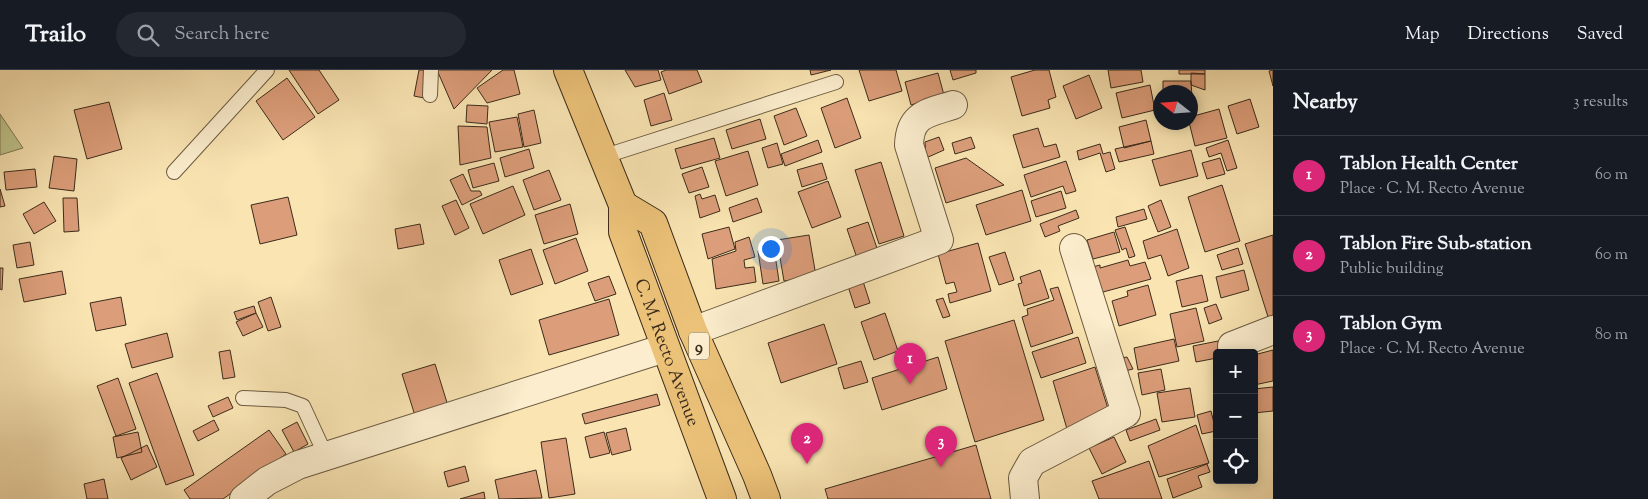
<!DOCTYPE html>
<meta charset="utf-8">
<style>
body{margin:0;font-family:"Sorts Mill Goudy",serif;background:#242831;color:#f1f3f6}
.controls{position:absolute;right:15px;bottom:15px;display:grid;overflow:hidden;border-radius:5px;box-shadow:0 2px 12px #0003}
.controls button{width:45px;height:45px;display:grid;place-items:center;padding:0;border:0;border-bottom:1px solid #363941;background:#171b24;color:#f1f3f6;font:25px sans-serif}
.compass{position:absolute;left:1153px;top:15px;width:45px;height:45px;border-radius:50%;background:#171b24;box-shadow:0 2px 12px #0003;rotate:287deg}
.you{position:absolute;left:770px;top:178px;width:18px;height:18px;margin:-12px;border:4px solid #fff;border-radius:50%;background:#1a73e8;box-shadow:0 0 0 8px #1a73e833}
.badge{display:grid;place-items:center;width:32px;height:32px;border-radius:50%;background:#db2777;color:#fff;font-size:16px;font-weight:700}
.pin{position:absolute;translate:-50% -41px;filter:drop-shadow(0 1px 2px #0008)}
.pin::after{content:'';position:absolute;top:26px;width:18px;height:15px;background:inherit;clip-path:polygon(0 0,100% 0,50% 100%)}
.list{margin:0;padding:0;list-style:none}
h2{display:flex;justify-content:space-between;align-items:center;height:65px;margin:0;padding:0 20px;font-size:21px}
h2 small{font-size:16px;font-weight:400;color:#9ea1a6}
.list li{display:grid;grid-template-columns:32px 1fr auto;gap:15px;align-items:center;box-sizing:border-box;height:80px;padding:0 20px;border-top:1px solid #363941}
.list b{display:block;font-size:19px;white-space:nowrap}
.list p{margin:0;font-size:16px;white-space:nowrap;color:#9ea1a6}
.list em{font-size:16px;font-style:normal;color:#9ea1a6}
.icon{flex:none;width:28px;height:28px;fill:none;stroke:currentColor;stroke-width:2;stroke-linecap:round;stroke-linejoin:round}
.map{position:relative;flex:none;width:1273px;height:429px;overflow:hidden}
header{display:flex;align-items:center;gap:30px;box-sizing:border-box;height:70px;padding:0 25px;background:#171b24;border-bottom:1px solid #363941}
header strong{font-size:24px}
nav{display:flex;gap:28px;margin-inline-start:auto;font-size:18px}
.search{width:350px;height:45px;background:#242831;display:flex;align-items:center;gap:12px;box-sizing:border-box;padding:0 18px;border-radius:28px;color:#9ea1a6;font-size:19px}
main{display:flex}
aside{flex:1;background:#171b24}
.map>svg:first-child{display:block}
.green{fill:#bfc48c;stroke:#7e7854}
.building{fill:#dc9e7a;stroke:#3c2c1b}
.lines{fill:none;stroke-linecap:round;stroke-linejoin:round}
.lane-casing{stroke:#6b5a41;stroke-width:16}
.street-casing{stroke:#6b5a41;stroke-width:30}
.highway-casing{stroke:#3c2c1b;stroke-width:30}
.lane{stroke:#fbedcd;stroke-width:14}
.street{stroke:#fbedcd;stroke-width:28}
.highway{stroke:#ecc279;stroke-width:28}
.labels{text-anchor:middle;stroke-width:5;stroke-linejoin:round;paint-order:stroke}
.shield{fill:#fbedcd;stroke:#756650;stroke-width:1}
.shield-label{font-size:16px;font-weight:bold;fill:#3c2c1b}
.street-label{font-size:18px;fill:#3c2c1b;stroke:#fbedcd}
</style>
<header>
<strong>Trailo</strong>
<div class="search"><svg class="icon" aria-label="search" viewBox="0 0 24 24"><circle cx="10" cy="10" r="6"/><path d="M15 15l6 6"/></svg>Search here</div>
<nav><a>Map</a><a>Directions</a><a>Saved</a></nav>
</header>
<main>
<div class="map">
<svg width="1273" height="429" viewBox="0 0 1273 429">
<rect width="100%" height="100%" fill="#f9e4b2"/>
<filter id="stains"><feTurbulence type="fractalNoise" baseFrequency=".004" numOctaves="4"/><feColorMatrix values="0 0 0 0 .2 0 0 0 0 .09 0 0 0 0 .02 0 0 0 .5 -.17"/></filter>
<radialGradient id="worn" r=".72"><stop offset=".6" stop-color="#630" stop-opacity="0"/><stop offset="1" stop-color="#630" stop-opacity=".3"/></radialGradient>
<path class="green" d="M0,44l23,34 -23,7z"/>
<path class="building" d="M289,0h30l20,30 -21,14z
M419,0h11l-6,28 -10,-2z
M437,0h55l-38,39z
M503,0h11l6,24 -33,9 -10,-15z
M625,0h33l3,10 -26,7z
M666,0h31l5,12 -33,12 -8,-22z
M810,0h21l-20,5z
M859,0h37l6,21 -33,10z
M950,0h26v3l-23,7z
M1035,0h14l7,27 -8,3 2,8 -28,8 -11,-39z
M1108,0h33l2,12 -32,6z
M1179,0h26v4h-26z
M1273,0v16l-4,-15z
M938,3l6,22 -33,10 -6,-23z
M1191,3l14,1v16l-14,-5z
M1089,5l13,33 -26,11 -13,-33z
M287,8l28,39 -32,23 -27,-39z
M1163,11h28l1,17 -2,-6h-27z
M1150,15l5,25 -33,8 -6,-25z
M664,23l8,27 -21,6 -7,-26z
M847,28l14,40 -26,10 -14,-40z
M1250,29l9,28 -22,7 -9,-28z
M109,32l13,47 -35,10 -13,-49z
M467,35l21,1 -1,18 -21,-2z
M796,38l11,28 -23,9 -10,-29z
M1219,39l8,29 -32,8 -6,-24 1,-5z
M534,40l7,33 -17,4 -6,-33z
M517,47l6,30 -28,5 -6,-30z
M760,49l6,20 -34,10 -6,-19z
M1146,50l5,21 -27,7 -5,-21z
M458,56l29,1 4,31 -31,7z
M1038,58l6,19 12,-3 4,13 -37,11 -10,-33z
M939,67l5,13 -18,8 -1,-16z
M971,67l4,11 -20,6 -3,-11z
M714,68l6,20 -39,11 -6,-20z
M818,70l4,12 -37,14 -4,-12z
M1228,70l9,28 -10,3 -6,-18 -12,4 -3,-9z
M1151,71l3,13 -35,8 -4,-13z
M777,73l6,21 -15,4 -6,-20z
M1100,74l3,10 7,-2 5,17 -9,3 -6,-19 -21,7 -2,-9z
M529,79l5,19 -29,9 -5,-19z
M1191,80l7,26 -38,10 -8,-26z
M748,81l10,34 -32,11 -11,-35z
M54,86l23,3 -3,32 -25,-3z
M966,88l38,27 -58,18 -11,-35z
M1220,88l5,16 -18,5 -5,-16z
M1066,91l10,30 -10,3 -3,-8 -32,11 -7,-22z
M881,92l23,74 -25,8 -24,-74z
M494,93l5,18 -26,7 -5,-18z
M822,93l5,16 -25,8 -5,-17z
M702,97l7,20 -20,6 -7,-19z
M35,99l2,18 -31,3 -2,-18z
M549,100l12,30 -27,10 -11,-30z
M463,104l8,17h9l2,4 -20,10 -12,-25z
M828,111l13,36 -29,11 -14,-36z
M1222,115l18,56 -35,11 -17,-55z
M513,116l12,29 -42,19 -13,-30z
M0,119l5,17 -5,1z
M1022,120l9,31 -45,14 -10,-30z
M1061,121l5,17 -30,9 -5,-16z
M700,124l2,5 13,-4 5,16 -20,7 -5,-22z
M288,127l9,38 -37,9 -9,-39z
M63,128h14l2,33 -15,1z
M757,128l5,14 -29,10 -4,-14z
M456,130l13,28 -14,7 -13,-29z
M1161,130l10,27 -13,5 -10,-26z
M44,132l12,19 -22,13 -11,-20z
M570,134l8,30 -34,10 -9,-29z
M1144,139l3,10 -29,8 -2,-10z
M1076,140l3,8 -21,8 2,5 -15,6 -5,-13z
M868,152l11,32 -21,7 -11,-32z
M420,154l4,20 -26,5 -3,-20z
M729,157l6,22 -27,10 -6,-25z
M1125,157l10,29 -6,2 -3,-10 -4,2 -7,-20z
M1177,159l12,39 -21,8 -7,-21 -13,4 -5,-18z
M1114,162l6,20 -27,7 -6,-19z
M809,165l7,41 -32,5 -7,-41z
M1273,165v84l-4,1 -24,-76z
M749,167l6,20 -11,3 1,8 9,-1 2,15 -40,7 -4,-30 24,-8 -1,-9z
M576,168l12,33 -33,13 -12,-34z
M30,172l4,23 -17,3 -4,-23z
M978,173l13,48 -41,12 -2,-9 9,-2 -3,-10 -8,2 -8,-30z
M774,178l5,33 -16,3 -5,-33z
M1238,178l5,16 -21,6 -5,-15z
M531,179l12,35 -32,11 -12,-35z
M1005,182l9,28 -15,5 -10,-28z
M1128,190l2,6 15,-4 6,17 -59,16 -7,-26 15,-4v3z
M0,198h3l-1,22 -2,-1z
M1040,200l9,28 -25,8 -6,-22 4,-1 -2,-6z
M1244,200l5,20 -28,8 -5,-21z
M62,201l4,23 -42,8 -5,-23z
M860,202l10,31 -15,5 -10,-31z
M1202,205l6,26 -26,6 -6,-26z
M609,206l7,18 -21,7 -7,-18z
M1148,215l8,30 -37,11 -7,-25 16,-5 -1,-5z
M1058,217l15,46 -42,14 -9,-30 6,-2 -1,-6 27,-9 -4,-11z
M121,227l5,28 -30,6 -6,-28z
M271,227l10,30 -13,4 -10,-29z
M943,228l7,18 -7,2 -7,-18z
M609,229l10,36 -70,20 -10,-35z
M1216,234l6,15 -13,5 -5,-16z
M254,236l2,7 -19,7 -3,-8z
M1196,238l8,33 -27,6 -7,-33z
M256,243l7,14 -20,9 -7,-14z
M885,243l13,38 -24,9 -13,-38z
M1014,250l30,100 -69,22 -30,-101z
M824,254l13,40 -56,19 -13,-40z
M167,263l6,24 -41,11 -7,-24z
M1078,267l8,26 -45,15 -9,-26z
M1174,269l5,22 -41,9 -4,-22z
M1218,271l2,12h-3v5l-21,4 -3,-16z
M230,280l5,27 -12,2 -4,-27z
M1273,280v31l-19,4v-30z
M938,287l9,32 -65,21 -10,-32z
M1127,287l6,12 -20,5 -3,-14z
M861,291l7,21 -24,7 -6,-21z
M435,294l14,45 -33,10 -14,-45z
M1095,297l15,48 -43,14 -14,-48z
M1161,299l4,21 -23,5 -4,-22z
M157,303l37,102 -28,10 -37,-102z
M118,308l18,51 -20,7 -19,-50z
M1273,317v24l-19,2v-24z
M1190,318l5,29 -33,5 -5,-29z
M657,324l3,11 -75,19 -3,-10z
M228,327l5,11 -20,9 -5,-11z
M1211,341l5,20 -14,3 -5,-19z
M1156,349l4,11 -30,11 -4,-11z
M214,350l5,10 -21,11 -5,-10z
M297,352l11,22 -14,8 -12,-22z
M1196,355l13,38 -50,14 -11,-31z
M626,358l5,22 -19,5 -6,-22z
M269,360l17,24 -63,45h-33l-6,-9z
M138,362l4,20 -25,6 -4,-21z
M604,362l6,21 -20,5 -5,-21z
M1114,367l12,25 -24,12 -13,-26z
M566,368l9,56 -26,4 -8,-56z
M147,375l10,22 -26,13 -10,-22z
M976,375l15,54h-163l-3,-10z
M1149,391l13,38h-63l-7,-18z
M1207,394l3,8 -12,4 4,11 -29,11 -6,-19z
M465,396l4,15 -21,6 -4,-15z
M536,400l6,28 -43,1 -4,-19z
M104,409l4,20h-21l-3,-15z
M484,422l1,7h-25z"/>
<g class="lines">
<g class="lane-casing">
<path id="lane" d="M430,25l1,-25
M602,87l234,-75
M174,102l93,-102
M243,328l43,2 17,6 23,50"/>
</g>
<g class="street-casing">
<path id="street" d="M693,261l246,-91 -30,-95c1,-31 19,-32 44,-40
M1232,276l41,-16
M244,429l23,-18 31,-16 367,-117
M1025,429l-2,-21 9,-16 94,-49 -52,-165"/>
</g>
<g class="highway-casing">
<g id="highway">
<path id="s1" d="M568,0l55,135v27l99,267"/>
<path d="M623,135l30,18 40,108 64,144 9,24"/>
</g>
</g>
<use href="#lane" class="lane"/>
<use href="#street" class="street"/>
<use href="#highway" class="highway"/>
</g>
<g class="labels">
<rect class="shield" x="689" y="262.5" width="20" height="27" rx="4"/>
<g class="shield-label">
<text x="699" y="282">9</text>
</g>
<g class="street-label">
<text dy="6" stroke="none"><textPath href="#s1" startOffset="301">C. M. Recto Avenue</textPath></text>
</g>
</g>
<rect width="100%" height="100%" filter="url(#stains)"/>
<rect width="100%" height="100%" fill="url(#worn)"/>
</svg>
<div class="controls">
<button>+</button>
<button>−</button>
<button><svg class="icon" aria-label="locate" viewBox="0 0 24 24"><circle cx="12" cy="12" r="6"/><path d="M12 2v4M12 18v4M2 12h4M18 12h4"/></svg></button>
</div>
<svg class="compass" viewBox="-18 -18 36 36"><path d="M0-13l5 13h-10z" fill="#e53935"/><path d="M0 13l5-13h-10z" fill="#9ea1a6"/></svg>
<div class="you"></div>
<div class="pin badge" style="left:910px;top:314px">1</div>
<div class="pin badge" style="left:807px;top:394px">2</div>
<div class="pin badge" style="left:941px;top:397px">3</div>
</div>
<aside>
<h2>Nearby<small>3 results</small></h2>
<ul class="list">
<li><span class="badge">1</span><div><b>Tablon Health Center</b><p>Place · C. M. Recto Avenue</p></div><em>60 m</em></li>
<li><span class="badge">2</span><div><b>Tablon Fire Sub-station</b><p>Public building</p></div><em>60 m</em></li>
<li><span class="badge">3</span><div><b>Tablon Gym</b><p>Place · C. M. Recto Avenue</p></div><em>80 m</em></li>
</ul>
</aside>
</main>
